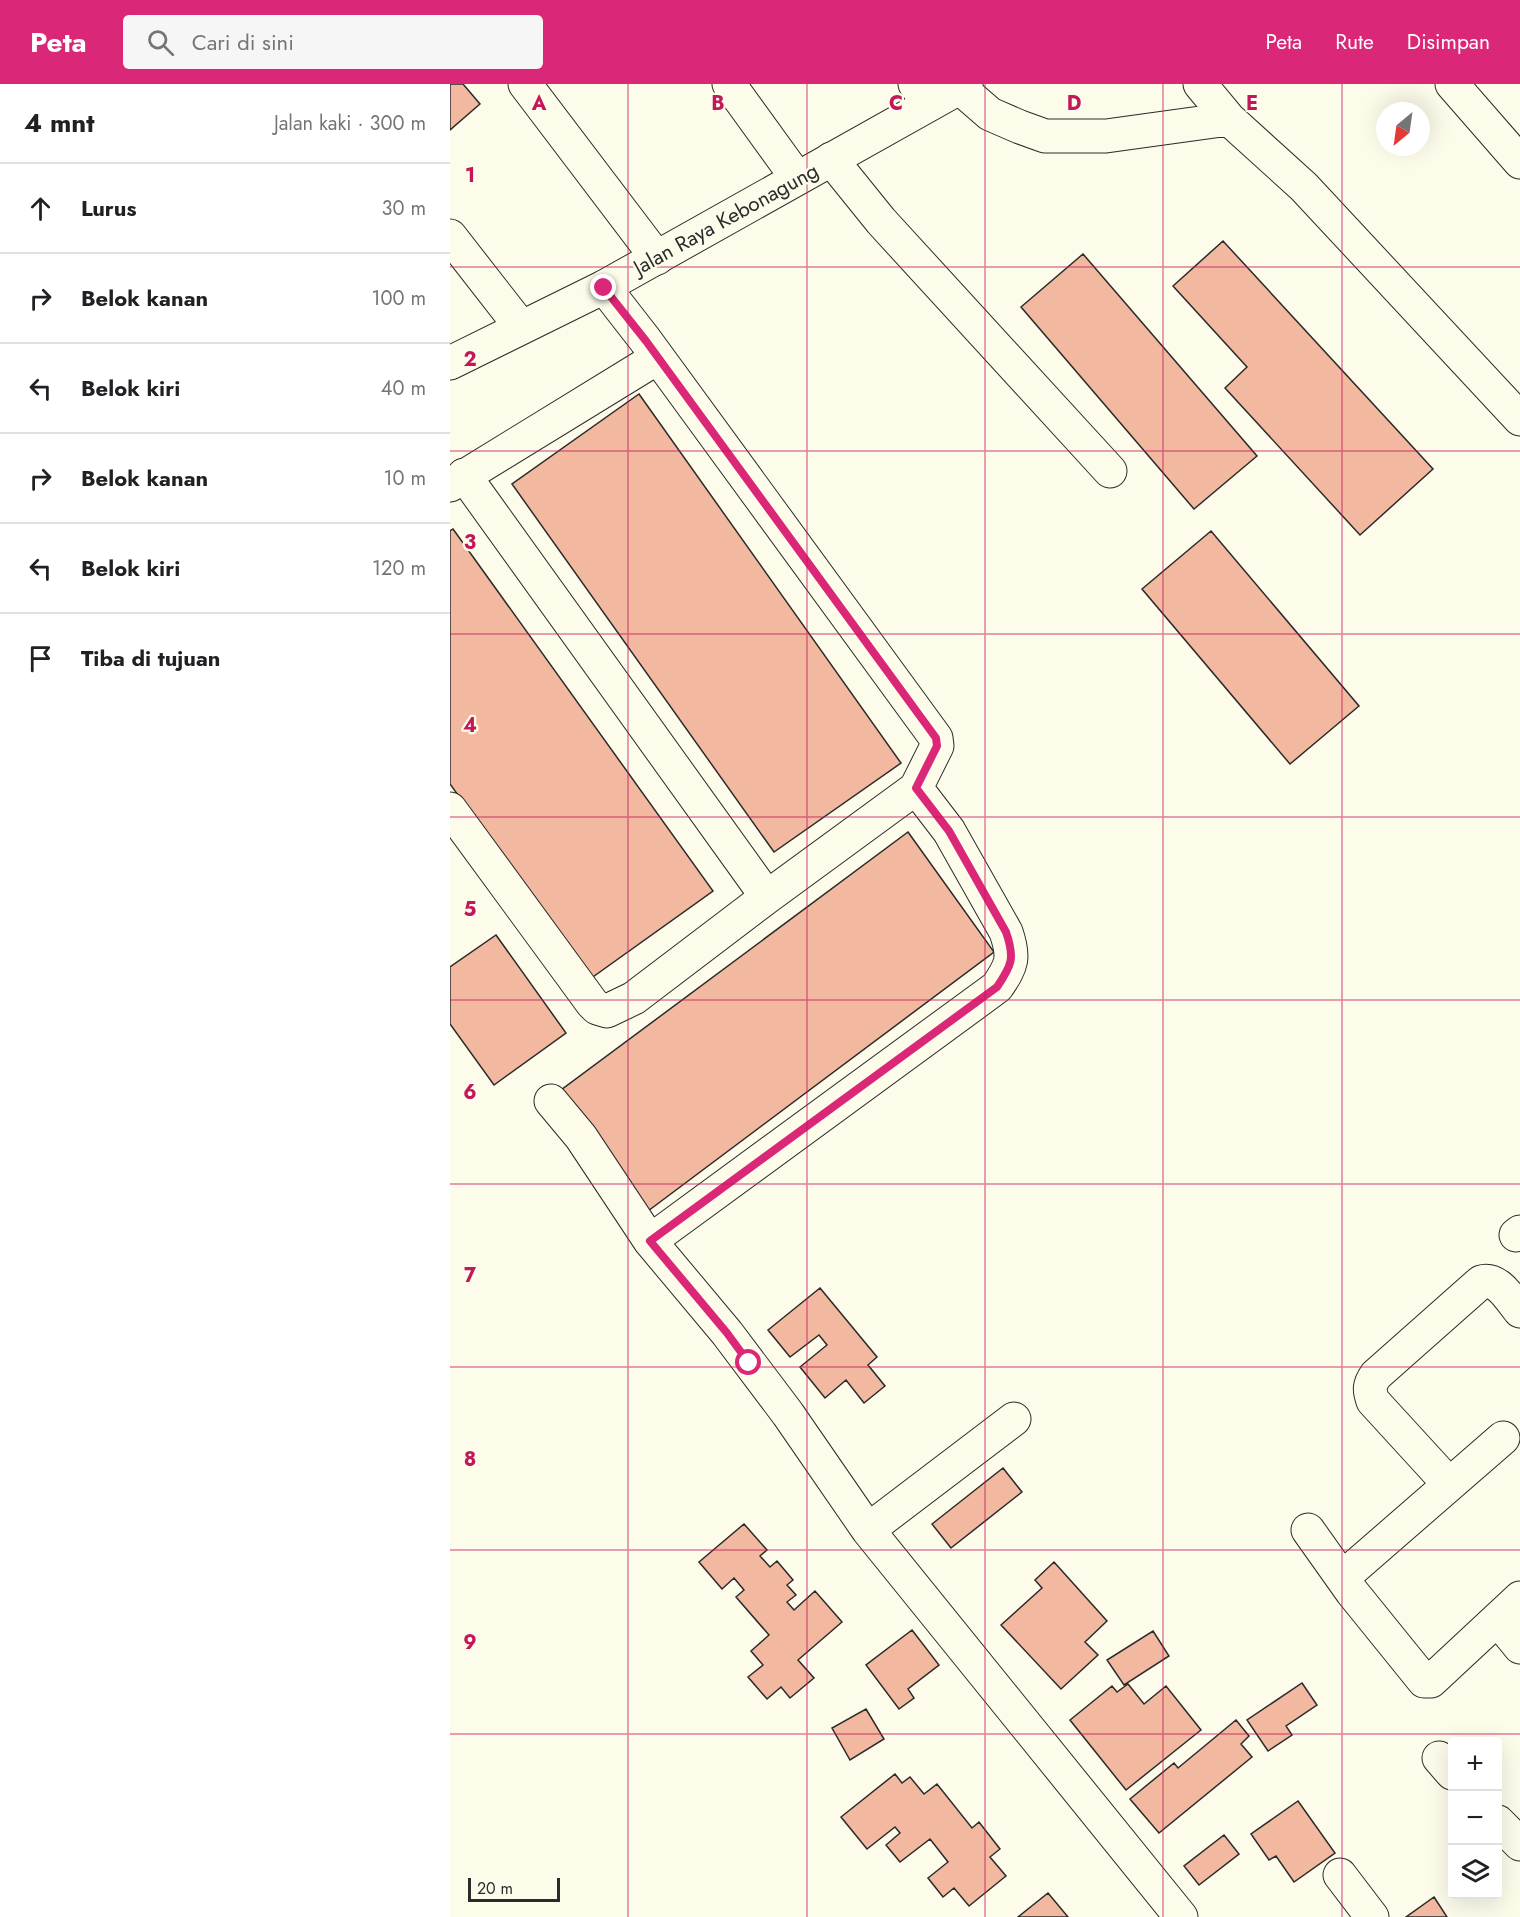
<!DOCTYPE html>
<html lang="id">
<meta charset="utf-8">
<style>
body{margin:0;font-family:Jost,sans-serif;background:#f6f6f6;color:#202124}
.controls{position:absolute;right:18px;bottom:18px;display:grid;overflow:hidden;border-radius:6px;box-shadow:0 6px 24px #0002}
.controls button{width:54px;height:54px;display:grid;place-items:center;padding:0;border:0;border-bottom:2px solid #e0e0e0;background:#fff;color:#202124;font:30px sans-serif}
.compass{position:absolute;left:926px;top:18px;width:54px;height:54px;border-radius:50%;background:#fff;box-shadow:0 6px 24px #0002;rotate:209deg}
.scale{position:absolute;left:18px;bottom:15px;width:92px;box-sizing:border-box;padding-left:6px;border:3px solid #2b2b2b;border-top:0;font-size:16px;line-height:21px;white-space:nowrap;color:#2b2b2b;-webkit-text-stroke:4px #fdfbea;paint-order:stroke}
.stop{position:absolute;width:18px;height:18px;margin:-14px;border:4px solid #db2777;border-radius:50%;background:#fff}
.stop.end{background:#db2777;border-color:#fff;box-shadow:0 2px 6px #0008}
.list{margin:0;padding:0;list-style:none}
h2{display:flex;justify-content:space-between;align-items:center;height:78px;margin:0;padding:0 24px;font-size:26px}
h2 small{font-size:20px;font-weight:400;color:#757577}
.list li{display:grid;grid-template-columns:39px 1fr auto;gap:18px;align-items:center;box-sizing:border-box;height:90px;padding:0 24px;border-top:2px solid #e0e0e0}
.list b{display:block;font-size:22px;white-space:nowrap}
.list em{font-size:20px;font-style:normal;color:#757577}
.icon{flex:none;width:33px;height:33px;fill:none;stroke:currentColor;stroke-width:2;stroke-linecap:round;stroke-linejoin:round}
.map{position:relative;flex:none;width:1070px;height:1833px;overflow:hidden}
header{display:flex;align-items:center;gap:36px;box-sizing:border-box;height:84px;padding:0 30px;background:#db2777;color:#fff}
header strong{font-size:28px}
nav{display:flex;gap:33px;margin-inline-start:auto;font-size:21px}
.search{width:420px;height:54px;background:#f6f6f6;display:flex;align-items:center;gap:15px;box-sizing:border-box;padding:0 21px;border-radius:6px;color:#757577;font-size:22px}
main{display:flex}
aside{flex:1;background:#fff}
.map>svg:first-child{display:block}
.building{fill:#f2b8a0;stroke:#2b2b2b;stroke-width:1.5}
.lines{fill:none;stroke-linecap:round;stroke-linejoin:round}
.minor-casing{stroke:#2b2b2b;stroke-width:35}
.highway-casing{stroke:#2b2b2b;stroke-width:35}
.minor{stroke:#fdfbea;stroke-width:33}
.highway{stroke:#fdfbea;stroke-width:33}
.route{stroke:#db2777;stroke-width:8}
.grid{fill:none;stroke:#c2185b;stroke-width:1.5;stroke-opacity:0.55}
.labels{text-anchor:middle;stroke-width:4.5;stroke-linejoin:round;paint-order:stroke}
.street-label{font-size:21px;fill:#2b2b2b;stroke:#fdfbea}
.grid-label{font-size:20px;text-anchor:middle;font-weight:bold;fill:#c2185b;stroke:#fdfbea;stroke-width:4.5;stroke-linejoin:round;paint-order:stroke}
</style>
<header>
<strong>Peta</strong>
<div class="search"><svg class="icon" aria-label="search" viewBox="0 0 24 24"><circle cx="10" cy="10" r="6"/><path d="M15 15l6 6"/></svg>Cari di sini</div>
<nav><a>Peta</a><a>Rute</a><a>Disimpan</a></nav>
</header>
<main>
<aside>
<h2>4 mnt<small>Jalan kaki · 300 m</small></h2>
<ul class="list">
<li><svg class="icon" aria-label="ahead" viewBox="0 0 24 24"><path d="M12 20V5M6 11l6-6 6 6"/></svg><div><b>Lurus</b></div><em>30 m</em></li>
<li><svg class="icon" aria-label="right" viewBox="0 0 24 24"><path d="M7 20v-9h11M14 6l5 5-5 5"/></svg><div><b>Belok kanan</b></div><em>100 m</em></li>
<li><svg class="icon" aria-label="left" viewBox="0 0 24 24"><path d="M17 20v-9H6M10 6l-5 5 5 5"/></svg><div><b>Belok kiri</b></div><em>40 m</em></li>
<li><svg class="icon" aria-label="right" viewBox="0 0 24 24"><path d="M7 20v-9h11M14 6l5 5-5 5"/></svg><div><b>Belok kanan</b></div><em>10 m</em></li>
<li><svg class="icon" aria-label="left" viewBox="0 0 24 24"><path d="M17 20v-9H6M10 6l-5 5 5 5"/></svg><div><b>Belok kiri</b></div><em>120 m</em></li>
<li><svg class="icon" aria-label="arrive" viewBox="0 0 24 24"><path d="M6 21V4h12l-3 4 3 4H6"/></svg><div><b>Tiba di tujuan</b></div></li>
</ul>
</aside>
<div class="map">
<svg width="1070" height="1833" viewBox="0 0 1070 1833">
<rect width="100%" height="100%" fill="#fdfbea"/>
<path class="building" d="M0,0h13l17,20 -30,26z
M773,157l210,228 -73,66 -135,-147 22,-21 -74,-81z
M633,170l174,202 -63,53 -173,-202z
M189,310l262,369 -127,89 -262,-368z
M3,445l260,362 -123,88 -140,-195v-253z
M761,447l148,175 -69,58 -148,-175z
M458,748l86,120 -346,259 -87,-121z
M46,851l70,98 -72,52 -44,-61v-57z
M370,1204l57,69 -9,8 17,21 -21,17 -18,-23 -21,18 -25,-31 27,-22 -8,-10 -29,22 -22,-27z
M553,1384l19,24 -71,56 -19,-24z
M294,1440l23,26 -7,6 10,11 7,-6 16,19 -6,5 9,10 -9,7 7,8 21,-19 27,31 -44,38 16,18 -24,20 -9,-11 -14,12 -19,-22 15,-12 -12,-14 18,-16 -33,-38 8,-7 -10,-12 -12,11 -23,-27z
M604,1478l53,59 -22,21 13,13 -37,34 -60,-64 41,-37 -7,-8z
M462,1546l27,35 -31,24 6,9 -15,11 -33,-44z
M703,1547l16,25 -45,29 -17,-25z
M852,1599l15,22 -31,21 6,9 -24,16 -21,-31z
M678,1600l16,20 22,-18 35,44 -75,60 -56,-70 42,-34 5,6z
M416,1625l18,30 -34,21 -18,-32z
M786,1636l13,16 -8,8 11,13 -93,76 -29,-34 44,-36 4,5z
M445,1690l7,9 8,-6 14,17 13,-10 35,44 7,-6 21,27 -10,8 16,19 -37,30 -15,-18 -11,9 -15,-19 20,-16 -18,-23 -30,23 -14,-17 14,-12 -5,-6 -28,22 -26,-32z
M848,1717l37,52 -41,29 -18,-26 -7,4 -18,-26z
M774,1751l15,19 -40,31 -15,-19z
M598,1809l20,24h-50z
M984,1813l13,20h-41z"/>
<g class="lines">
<g class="minor-casing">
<path id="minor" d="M75,0l132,174
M279,0l68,94
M465,0l14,20
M750,0l29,35
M1002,0l68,78
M510,4l30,26 30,13 25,9h61l123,-17 75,68 216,232
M381,75l50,62 229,250
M0,152l71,91
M154,203l42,54 290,397 1,8 -21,42 33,43 57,101c9,26 6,33 -9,55l-347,254
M14,391l303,422
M0,401l207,-127
M0,725l142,194 5,5 10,3 27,-13 133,-101 149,-109
M101,1017l30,36 69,104 77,92 61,81 80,116 313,387
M1066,1151l4,-3
M999,1400l-76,-83c-4,-11 -4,-16 3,-26l105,-93c17,-5 29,17 39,29
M418,1446l146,-111
M858,1446l44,62 72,89h7l89,-83
M892,1494l161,-140
M1048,1536l22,27
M989,1674l13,15
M1048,1738l22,22
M890,1791l32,42"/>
</g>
<g class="highway-casing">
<path id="highway" d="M0,279l154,-76 362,-203"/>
</g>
<use href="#minor" class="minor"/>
<use href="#highway" class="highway"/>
</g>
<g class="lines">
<path class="route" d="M154,204l42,53 290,397 1,8 -21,42 33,43 57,101c9,26 6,33 -9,55l-347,254 77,92 22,30"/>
</g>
<path class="grid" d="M178,0v1833M357,0v1833M535,0v1833M713,0v1833M892,0v1833M0,183h1070M0,367h1070M0,550h1070M0,733h1070M0,916h1070M0,1100h1070M0,1283h1070M0,1466h1070M0,1650h1070"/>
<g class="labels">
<g class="street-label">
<text transform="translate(276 135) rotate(-29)" y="7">Jalan Raya Kebonagung</text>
</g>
</g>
<g class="grid-label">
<text x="89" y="26">A</text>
<text x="268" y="26">B</text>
<text x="446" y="26">C</text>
<text x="624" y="26">D</text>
<text x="802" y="26">E</text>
<text x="20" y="98">1</text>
<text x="20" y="282">2</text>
<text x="20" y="465">3</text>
<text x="20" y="648">4</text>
<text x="20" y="832">5</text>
<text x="20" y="1015">6</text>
<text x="20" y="1198">7</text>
<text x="20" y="1382">8</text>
<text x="20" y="1565">9</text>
</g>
</svg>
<div class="controls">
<button>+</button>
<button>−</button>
<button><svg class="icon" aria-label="layers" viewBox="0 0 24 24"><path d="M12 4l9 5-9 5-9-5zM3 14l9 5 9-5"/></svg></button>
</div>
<svg class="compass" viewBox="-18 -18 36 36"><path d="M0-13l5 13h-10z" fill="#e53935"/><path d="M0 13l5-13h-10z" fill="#757577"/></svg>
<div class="scale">20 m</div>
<div class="stop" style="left:299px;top:1279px"></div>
<div class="stop end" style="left:154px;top:204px"></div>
</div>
</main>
